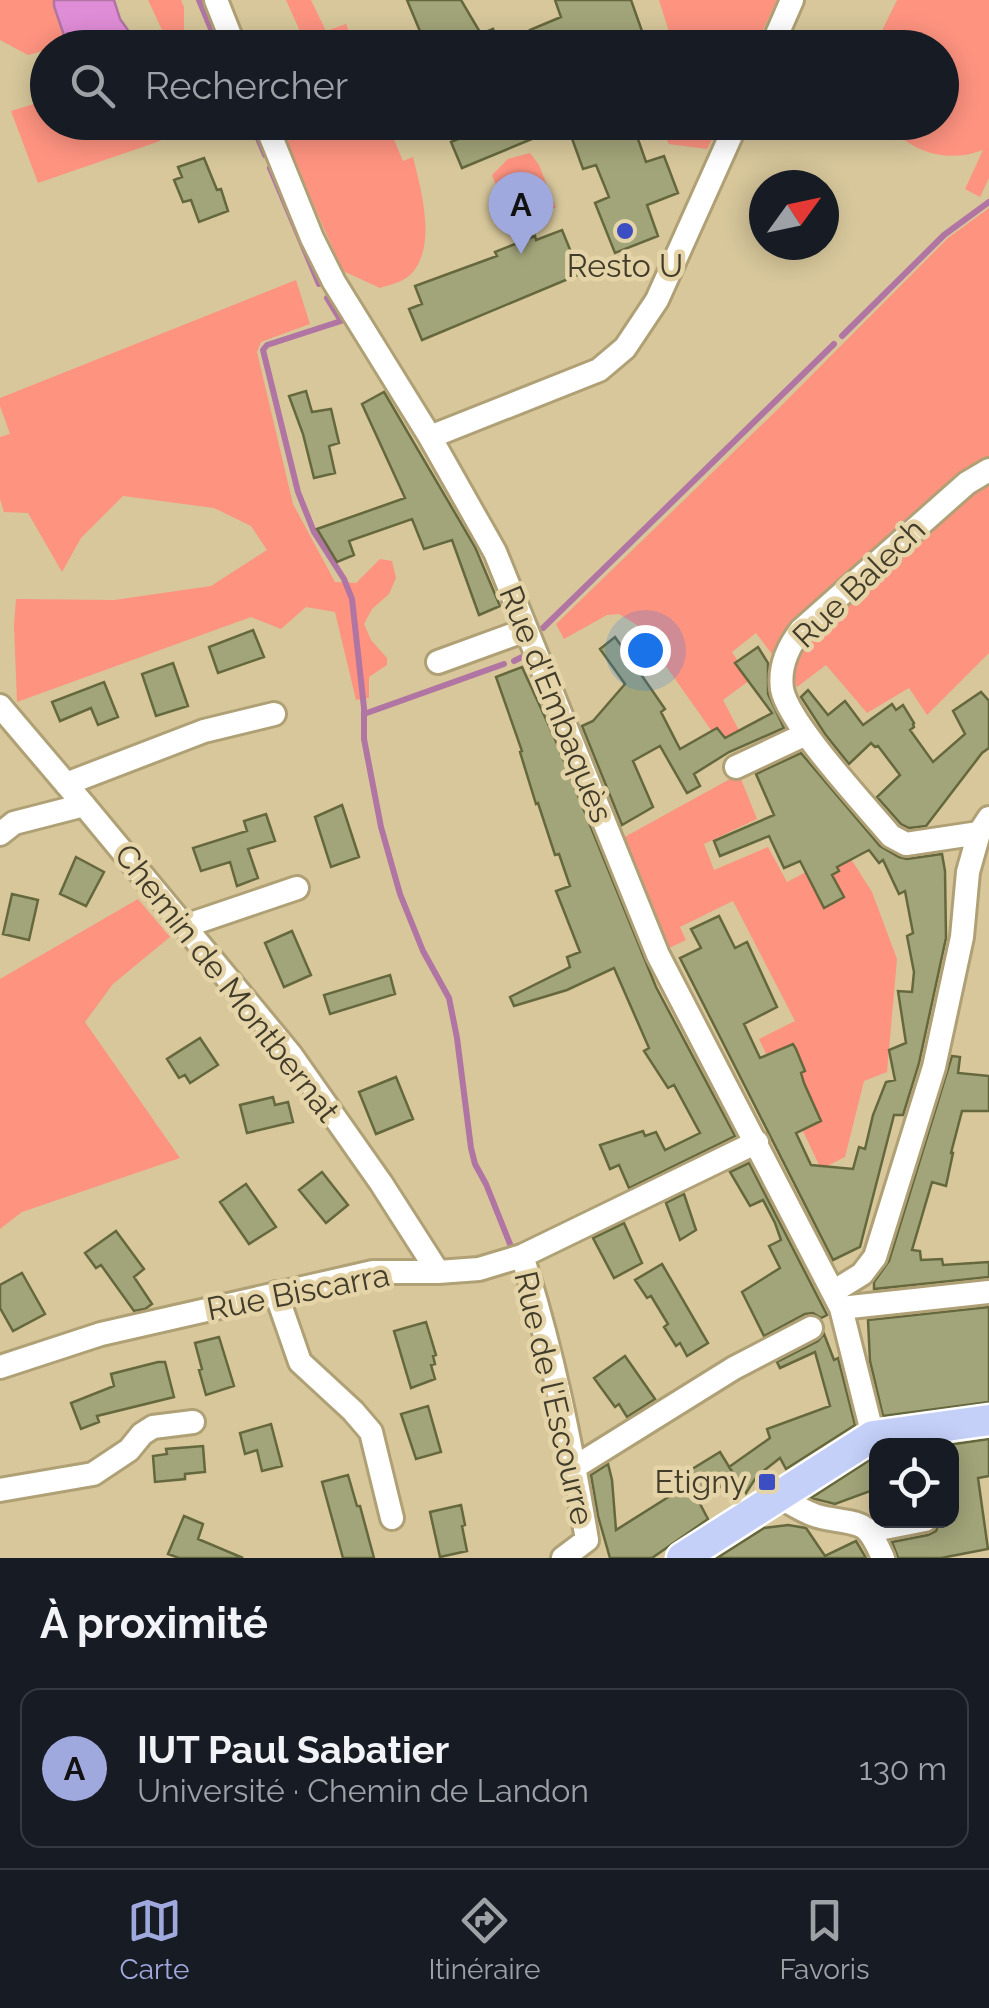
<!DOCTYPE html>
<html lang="fr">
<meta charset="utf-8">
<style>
body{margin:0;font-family:Raleway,sans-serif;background:#20242c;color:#f1f3f6}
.controls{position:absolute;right:30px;bottom:30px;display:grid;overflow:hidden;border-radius:20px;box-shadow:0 5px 25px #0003}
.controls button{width:90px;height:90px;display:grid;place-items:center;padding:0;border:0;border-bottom:2px solid #363941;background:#171b24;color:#f1f3f6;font:50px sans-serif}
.compass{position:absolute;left:749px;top:170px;width:90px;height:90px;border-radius:50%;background:#171b24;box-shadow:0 5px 25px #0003;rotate:57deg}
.you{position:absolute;left:645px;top:650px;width:35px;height:35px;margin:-25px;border:8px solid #fff;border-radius:50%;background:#1a73e8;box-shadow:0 0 0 15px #1a73e833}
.badge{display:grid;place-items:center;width:65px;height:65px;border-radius:50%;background:#a0a9de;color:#111;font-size:32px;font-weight:700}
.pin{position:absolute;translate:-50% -82px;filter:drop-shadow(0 2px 5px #0008)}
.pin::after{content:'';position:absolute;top:52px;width:35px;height:30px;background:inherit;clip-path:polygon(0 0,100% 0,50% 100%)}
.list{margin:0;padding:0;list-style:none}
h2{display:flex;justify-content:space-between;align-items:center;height:130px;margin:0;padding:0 40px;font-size:42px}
h2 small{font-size:32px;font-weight:400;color:#9ea1a6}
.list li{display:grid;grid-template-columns:65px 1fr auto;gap:30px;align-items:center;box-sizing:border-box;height:160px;margin:0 20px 20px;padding:0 20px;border:2px solid #363941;border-radius:20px}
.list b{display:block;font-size:38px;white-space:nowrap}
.list p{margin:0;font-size:32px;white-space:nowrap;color:#9ea1a6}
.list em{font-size:32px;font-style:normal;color:#9ea1a6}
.icon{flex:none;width:55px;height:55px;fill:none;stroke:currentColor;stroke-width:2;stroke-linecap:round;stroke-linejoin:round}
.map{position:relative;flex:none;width:989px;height:1558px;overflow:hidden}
.search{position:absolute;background:#171b24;box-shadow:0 5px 25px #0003;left:30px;right:30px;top:30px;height:110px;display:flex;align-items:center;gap:25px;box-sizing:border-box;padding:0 35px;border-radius:55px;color:#9ea1a6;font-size:38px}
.sheet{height:310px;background:#171b24}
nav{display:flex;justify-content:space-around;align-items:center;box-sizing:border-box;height:140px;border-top:2px solid #363941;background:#171b24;font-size:28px;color:#9ea1a6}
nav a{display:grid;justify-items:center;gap:5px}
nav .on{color:#a0a9de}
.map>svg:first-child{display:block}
.green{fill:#fe9380}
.water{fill:#e08dd7;stroke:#b175a3;stroke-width:2.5}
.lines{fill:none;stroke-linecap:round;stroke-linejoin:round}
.stream{stroke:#b175a3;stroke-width:6}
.building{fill:#a2a579;stroke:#65673d;stroke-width:2.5}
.minor-casing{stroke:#afa075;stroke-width:28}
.major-casing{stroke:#fff;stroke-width:35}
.minor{stroke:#fff;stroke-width:22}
.major{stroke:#c4d0f8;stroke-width:30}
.poi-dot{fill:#3c4ec1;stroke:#e4d4a8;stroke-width:4}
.labels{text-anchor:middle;stroke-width:9;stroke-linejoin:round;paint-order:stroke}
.poi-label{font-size:32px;fill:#423c2a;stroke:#e4d4a8}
.street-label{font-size:32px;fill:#423c2a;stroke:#e4d4a8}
</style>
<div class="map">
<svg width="989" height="1558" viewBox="0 0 989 1558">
<rect width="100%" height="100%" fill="#d7c79b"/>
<path class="green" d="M0,0h54v6l13,40 -19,2 -1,2 -19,5 -28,-15z
M148,0h33l3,7v36l-5,4h-33l17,-15z
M286,0h25l15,31 20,-7 9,23h-48z
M659,0h118l-22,47 -81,1z
M897,0h92v178l-9,19 -15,-8 18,-39c-36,14 -73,2 -96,-27l55,-1v-74l-68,-1z
M47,94l1,28 124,1 -12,18 -122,42 -27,-72 23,-7z
M303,123h84l16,38 10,-4c8,33 25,91 -3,118 -7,7 -21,10 -30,13l-37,-17 -62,-139z
M657,123h63l-13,26 -38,-5z
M530,153l9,12 17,43c-35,0 -52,3 -64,-33l16,-16z
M989,208v445l-62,62 -18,-27 -42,25 -41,-48 -29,22 -41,-54 -24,19 18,28 -27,20 19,36 -19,11 -86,-122 -18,-11 -12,1 -43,24 -8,-15 220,-213 172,-173z
M296,280l14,44 -49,18 -4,10 36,152 42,78 21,1 24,-24 12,2 4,17 -7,16 -17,15 -8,15 7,16 16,18v7l-18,12v21l-13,2 -21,-88 -29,-5 -25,22 -30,-12 -234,85 -3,-77 2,-26 98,1 97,-14 56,-36 -16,-24 -37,-18 -91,-12 -42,42 -19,34 -34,-59 -24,-1 -4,-13v-62l10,-3 -10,-28v-8z
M739,774l18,45 -53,25 10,26 54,-23 19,35 59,-31 26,41 25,67 -10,113 -23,9 -19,76 -24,12 -62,-130 36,-18 -62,-120 -53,26 6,13 -19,9 -46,-110z
M138,899l32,38 -57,47 -28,38 95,136 -158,54 -22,17v-250z"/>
<path class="water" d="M54,0h60l6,19 20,28h-72l-14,-41z"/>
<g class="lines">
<path class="stream" d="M199,0l20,48
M251,122l14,33
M270,168l49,116
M327,298l14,23 -74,24 -4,5 35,142 16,40 30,47 8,20 12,109v31l17,88 19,67 23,57 26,47 8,40 14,110 4,16 11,20 24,60
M842,336l102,-101 45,-33
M543,628l291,-284
M514,661l12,-6
M364,714l140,-50"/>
</g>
<path class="building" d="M407,0h54l20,34 12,-5 8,19h-74z
M555,0h76l17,48h-111l-7,-18 31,-13z
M457,122h77l5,14 -77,32 -11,-26 12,-5z
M566,122h66l14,40 18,-6 14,37 -31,12 11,31 -43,17 -20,-50 14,-6 -13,-32 -13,4z
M204,158l13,32 4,-1 7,22 -29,11 -8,-22 -8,2 -9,-22 8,-3 -4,-10z
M562,230l18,44 -158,66 -13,-31 13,-5 -7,-18 82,-30 -2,-4 40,-16 1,4z
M306,391l6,21 19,-3 8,34 -10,3 6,27 -21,5 -11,-44 -14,-38z
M384,392l91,155 25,59 -21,9 -27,-75 -28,9 -12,-30 -63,22 5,14 -17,7 -20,-33 88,-31 -43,-94z
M253,630l11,27 -46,16 -9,-26z
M615,637l50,72 -4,3 19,37 37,-21 8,10 47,-25 -37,-50 23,-16 10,16v31l16,34 -55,24 -35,22 6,12 -13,7 -27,-47 -27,15 20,46 -31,18 -40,-99 11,-5 32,-37 -25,-35z
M173,663l15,43 -32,10 -14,-42z
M522,667l33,72 101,248 79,149 -106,52 -10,-23 -9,4 -10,-24 43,-14 2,5 11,-4 9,18 35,-17 -26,-48 -6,3 -24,-37 5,-3 -35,-80 -47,22 -53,16 -4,-9 60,-30 -3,-10 13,-5 -24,-61 14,-5 -11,-32 -4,1 -17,-52 -2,1 -16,-52 2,-1 -26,-74z
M104,682l14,35 -20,8 -7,-17 -31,13 -8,-19z
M808,690l20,25 17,-14 18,24 29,-21 4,6 7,-5 11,18 -1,1 1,3 -4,3 23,32 32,-28 -12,-23 28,-19 8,9v47l-7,5 -56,73 -17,2 -8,-4 -24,-27 23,-22 -22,-29 -3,1 -4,-4 -22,21 -24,-30 -24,-37z
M801,753l79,93 19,11 8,2 35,-5 3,17 1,67 -27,125 -16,52h-9l-34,132 -27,13 -153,-302 21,-10 -10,-19 28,-13 16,32 12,-6 30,65 -33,17 16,34 33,-14 3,5 9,22 -4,2 3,10 17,38 -25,12 15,32 42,4 6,-22 6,2 8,-34 13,-33 9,-2 -6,-30 17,-7 -8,-52 14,1 2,-20 -7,-36 6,-3 -8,-42 -6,3 -16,-34 -4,3 -10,-13 -32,17 2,4 -7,4 12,22 -20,11 -24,-47 -16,7 -15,-32 -49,20 -6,-15 60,-26 -18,-41z
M342,805l17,52 -28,10 -16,-50z
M266,814l9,27 -27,8 10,29 -21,8 -7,-24 -29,9 -8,-23 54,-17 -3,-10z
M76,857l28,15 -18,34 -26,-12z
M12,894l26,6 -9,40 -26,-6z
M292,931l19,44 -27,12 -19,-44z
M390,975l5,19 -65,20 -6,-19z
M200,1038l18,27 -28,18 -5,-8 -6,3 -12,-19z
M952,1056l8,1 -2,16 31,3v35h-27l-11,42h2l-7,33 -14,-4 -20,68 8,1 1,9 21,-1 1,6 46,-3v15l-115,12v-7l15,-21z
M396,1077l17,42 -37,15 -17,-42z
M273,1097l2,8 13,-3 5,20 -46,11 -7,-28z
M749,1163l78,152 -6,3 -8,-5 -8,1 -41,22 -22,-44 38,-24 -11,-22 12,-6 -6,-17 -12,-23 -13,6 -20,-34z
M322,1172l26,33 -22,18 -27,-33z
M246,1184l30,43 -27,17 -29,-42z
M684,1194l12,36 -16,10 -14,-37z
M624,1223l18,40 -28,15 -21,-40z
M116,1231l28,38 -10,8 18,27 -7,5 -11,2 -33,-46 -5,3 -11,-15z
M662,1264l46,79 -21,13 -7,-13 -4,3 -12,-19 4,-3 -17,-28 -4,2 -12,-18z
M22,1273l23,41 -32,17 -13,-23v-23z
M989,1307v95l-106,14 -13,-55 -2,-41z
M426,1322l10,33 -3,1 2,8 -4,1 4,14 -24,9 -17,-57z
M824,1334l10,26 4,-2 17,67 -69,44 -6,-11 -23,18 -11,17 -17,-26 41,-29 -3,-9 63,-23 -15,-54 -35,16 -3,-6 41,-21z
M219,1337l15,49 -28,9 -7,-25 3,-1 -7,-26z
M625,1356l30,43 -28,18 -8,-13 -4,3 -21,-29z
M158,1362h7l9,35 -77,19 2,6 -18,7 -10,-26 43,-17 -3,-12z
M428,1406l13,46 -25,7 -15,-45z
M271,1424l11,42 -20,5 -5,-21 -12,4 -5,-21z
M989,1439v37l-11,2 10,71 -47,9h-43l-6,-16 36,-7 8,-4 4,-11h14l-2,-14v-60h-11z
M203,1446l2,26 -20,2v5l-30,3 -2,-26 14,-2 -1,-5z
M720,1452l16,26 -38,22 10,19 -56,39h-42l-12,-42 -7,-41 17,-11 4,16 4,50 73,-46 -5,-10z
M876,1456v33l-41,15 -24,-6z
M348,1475l9,31h3l14,52h-31l-21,-76z
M461,1505l4,20 -3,1 5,25 -27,6 -10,-45z
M184,1516l19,8 -5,15 45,19h-64l-11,-4z
M788,1525l18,3 19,28 31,-15 10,17h-149l47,-30z"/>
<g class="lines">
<g class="minor-casing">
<path id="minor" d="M216,0l19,48
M771,48l21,-48
M265,122l47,116 22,44 96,155 65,115 163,403 183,353 32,128
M430,437l169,-67 26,-22 32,-48 80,-178
M438,662l88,-32
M0,706l84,99 207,250 90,128 57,89
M736,767l70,-33
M66,784l138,-53 70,-17
M979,833l-73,11 -15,-8c-25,-30 -103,-113 -109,-147 -3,-22 5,-41 19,-59l166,-147 22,-13
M0,834l14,-11 70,-18
M185,926l112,-38
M522,1256c30,92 49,188 65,284l-24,18
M833,1292l29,-18 13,-17 59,-190 28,-130 6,-65 11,-39 10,-15
M276,1293l24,69 53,49 18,21 21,86
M841,1308l148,-16
M0,1367l101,-33 272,-62h65l41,-3 43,-13 235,-114
M575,1467l159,-99 77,-40
M0,1490l93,-16 36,-24 13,-16 11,-7 40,-5
M778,1496c13,7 28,18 43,21 39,9 44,-1 62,41
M869,1531l56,-11"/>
</g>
<g class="major-casing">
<path id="major" d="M682,1558l191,-122 116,-16"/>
</g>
<use href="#minor" class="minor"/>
<use href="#major" class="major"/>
</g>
<g class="poi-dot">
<circle cx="625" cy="231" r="10"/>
<rect x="757" y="1472" width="20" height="20" rx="5"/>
</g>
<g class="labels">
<g class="poi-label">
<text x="625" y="277">Resto U</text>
<text x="747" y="1493" text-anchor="end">Etigny</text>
</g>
<g class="street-label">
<text transform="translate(859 583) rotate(-44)" y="11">Rue Balech</text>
<text transform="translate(556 704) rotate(68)" y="11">Rue d'Embaquès</text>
<text transform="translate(227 983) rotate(52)" y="11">Chemin de Montbernat</text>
<text transform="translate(298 1292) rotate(-11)" y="11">Rue Biscarra</text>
<text transform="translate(554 1398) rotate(77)" y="11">Rue de l'Escourre</text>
</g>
</g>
</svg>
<div class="controls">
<button><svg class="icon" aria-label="locate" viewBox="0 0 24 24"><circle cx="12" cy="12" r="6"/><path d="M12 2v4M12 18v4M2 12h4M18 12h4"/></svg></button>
</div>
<svg class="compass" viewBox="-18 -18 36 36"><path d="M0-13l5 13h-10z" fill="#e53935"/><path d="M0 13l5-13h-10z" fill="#9ea1a6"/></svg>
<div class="you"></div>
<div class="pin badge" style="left:521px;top:254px">A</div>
<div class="search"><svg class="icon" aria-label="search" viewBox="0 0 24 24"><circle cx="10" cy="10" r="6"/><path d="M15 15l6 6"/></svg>Rechercher</div>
</div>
<section class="sheet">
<h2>À proximité<small></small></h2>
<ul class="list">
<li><span class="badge">A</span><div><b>IUT Paul Sabatier</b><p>Université · Chemin de Landon</p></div><em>130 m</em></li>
</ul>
</section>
<nav>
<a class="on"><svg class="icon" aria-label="map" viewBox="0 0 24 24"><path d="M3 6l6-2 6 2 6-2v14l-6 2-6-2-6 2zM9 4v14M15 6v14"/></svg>Carte</a>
<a><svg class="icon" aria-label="directions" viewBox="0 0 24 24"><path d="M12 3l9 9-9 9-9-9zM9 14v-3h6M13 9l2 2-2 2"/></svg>Itinéraire</a>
<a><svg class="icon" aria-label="saved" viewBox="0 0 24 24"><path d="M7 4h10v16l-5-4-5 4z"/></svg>Favoris</a>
</nav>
